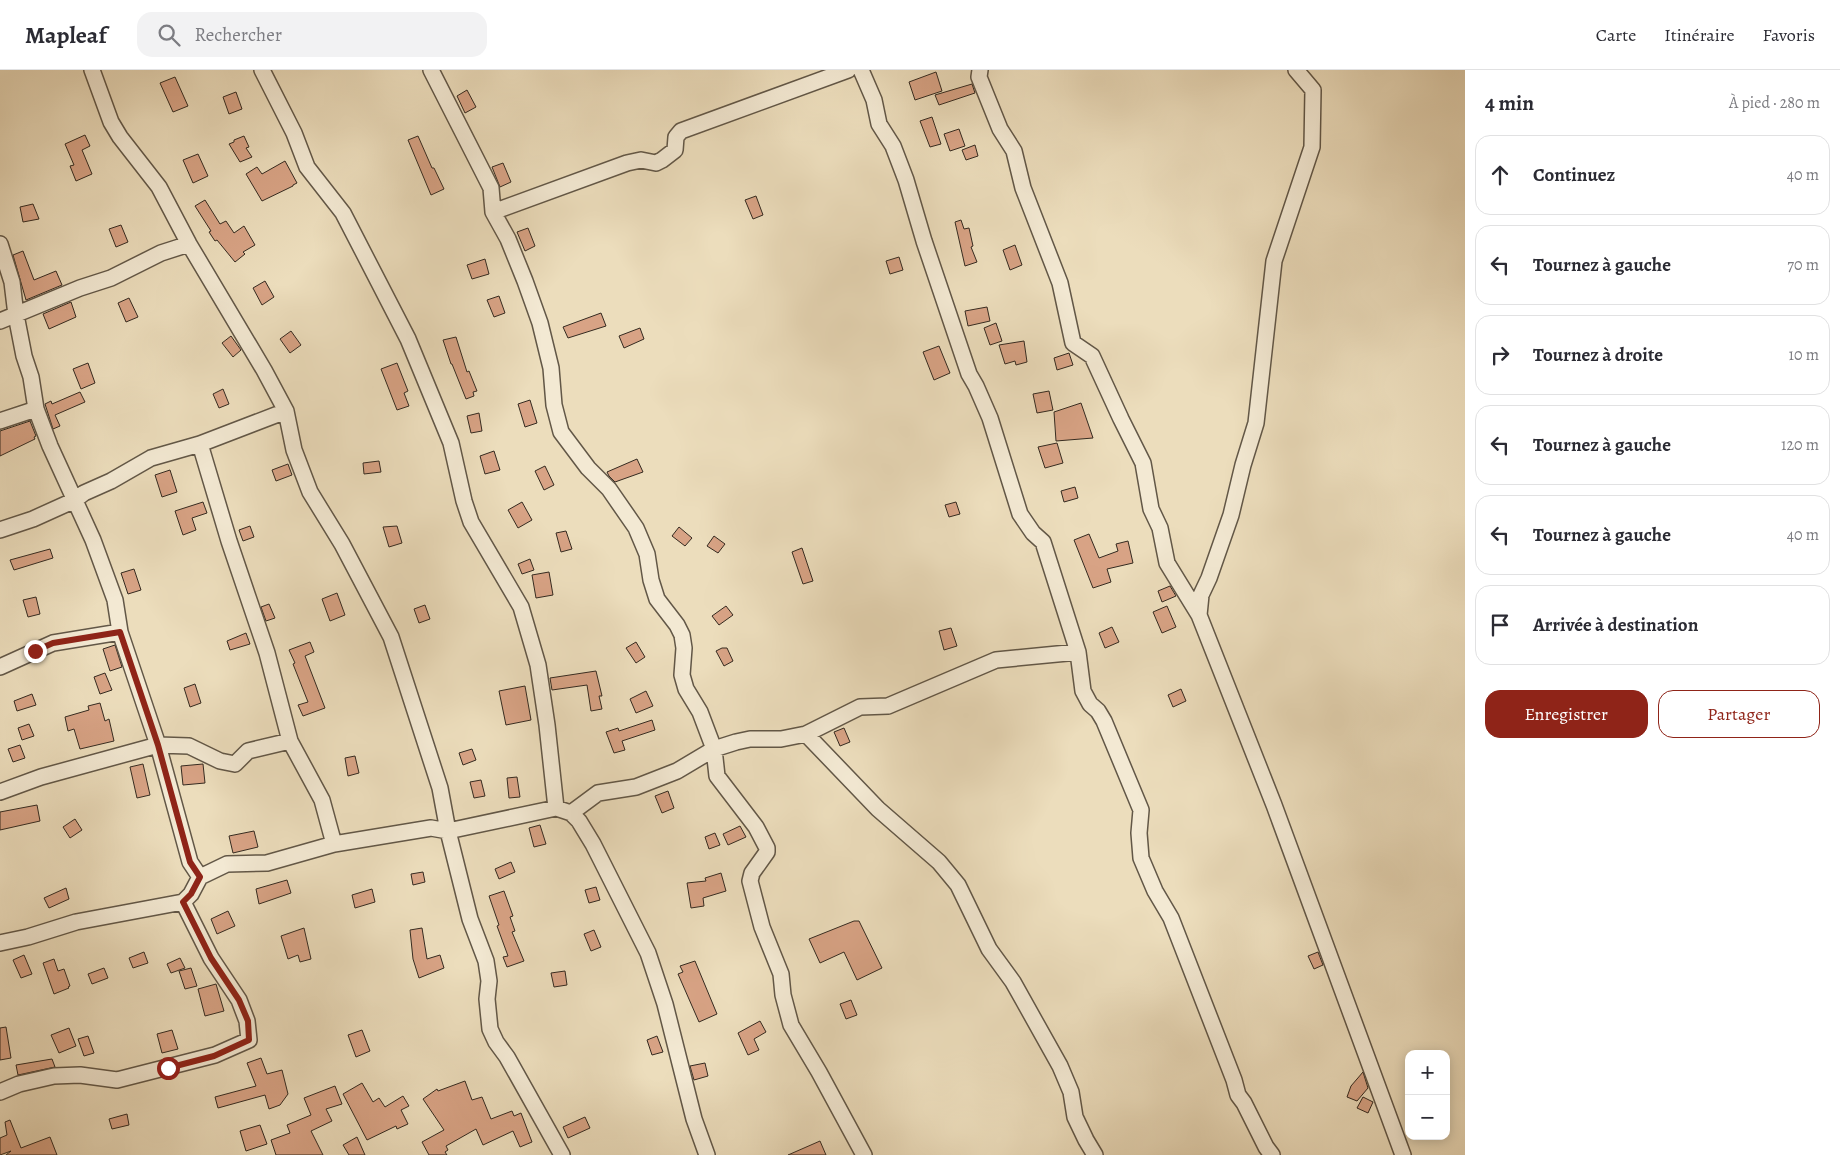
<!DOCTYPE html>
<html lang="fr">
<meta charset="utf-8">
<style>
body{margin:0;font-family:Alegreya,serif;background:#f2f2f3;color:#2b2b33}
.controls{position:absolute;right:15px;bottom:15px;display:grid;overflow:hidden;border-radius:10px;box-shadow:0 2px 12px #0003}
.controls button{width:45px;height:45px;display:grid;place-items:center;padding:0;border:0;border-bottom:1px solid #e1e1e2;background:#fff;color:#2b2b33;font:25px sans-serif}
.stop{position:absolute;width:15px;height:15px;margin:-11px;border:4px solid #8f2418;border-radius:50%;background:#fff}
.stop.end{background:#8f2418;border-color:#fff;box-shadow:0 1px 5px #0008}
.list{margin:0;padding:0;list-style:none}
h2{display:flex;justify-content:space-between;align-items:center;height:65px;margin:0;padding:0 20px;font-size:21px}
h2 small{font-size:16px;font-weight:400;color:#7c7c81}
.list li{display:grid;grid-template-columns:32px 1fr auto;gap:15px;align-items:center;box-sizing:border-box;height:80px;margin:0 10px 10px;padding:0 10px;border:1px solid #e1e1e2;border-radius:15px}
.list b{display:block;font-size:19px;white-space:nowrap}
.list em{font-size:16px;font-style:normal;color:#7c7c81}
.actions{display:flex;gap:10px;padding:15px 20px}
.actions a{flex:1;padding:11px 0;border:1px solid #8f2418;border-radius:15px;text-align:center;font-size:18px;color:#8f2418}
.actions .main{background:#8f2418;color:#fff}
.icon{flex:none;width:28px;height:28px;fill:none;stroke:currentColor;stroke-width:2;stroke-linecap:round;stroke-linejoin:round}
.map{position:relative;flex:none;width:1465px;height:1085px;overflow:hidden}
header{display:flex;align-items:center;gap:30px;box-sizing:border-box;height:70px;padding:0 25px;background:#fff;border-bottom:1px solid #e1e1e2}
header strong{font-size:24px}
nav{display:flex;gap:28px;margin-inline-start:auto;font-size:18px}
.search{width:350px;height:45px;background:#f2f2f3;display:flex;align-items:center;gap:12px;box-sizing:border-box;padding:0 18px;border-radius:15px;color:#7c7c81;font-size:19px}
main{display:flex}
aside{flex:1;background:#fff}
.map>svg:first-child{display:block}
.building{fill:#d8a385;stroke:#342a20}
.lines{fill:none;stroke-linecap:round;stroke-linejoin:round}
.minor-casing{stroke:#625747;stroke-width:18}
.minor{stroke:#f3e9d3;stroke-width:15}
.route{stroke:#8f2418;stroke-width:6}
</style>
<header>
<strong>Mapleaf</strong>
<div class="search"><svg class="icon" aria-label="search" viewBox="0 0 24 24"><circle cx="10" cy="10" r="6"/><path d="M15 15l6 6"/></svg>Rechercher</div>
<nav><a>Carte</a><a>Itinéraire</a><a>Favoris</a></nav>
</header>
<main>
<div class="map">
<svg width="1465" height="1085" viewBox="0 0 1465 1085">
<rect width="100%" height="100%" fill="#ecddbc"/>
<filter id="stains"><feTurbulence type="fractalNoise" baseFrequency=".004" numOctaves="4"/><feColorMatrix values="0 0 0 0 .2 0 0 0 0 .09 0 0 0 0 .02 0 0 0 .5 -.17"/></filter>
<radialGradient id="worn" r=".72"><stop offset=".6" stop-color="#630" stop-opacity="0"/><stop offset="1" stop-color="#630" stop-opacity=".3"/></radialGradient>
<path class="building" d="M936,2l6,19 -27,9 -6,-18z
M175,7l13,29 -15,6 -13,-29z
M972,14l3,9 -36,12 -4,-10z
M467,20l9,17 -11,6 -8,-17z
M236,22l6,17 -13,5 -6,-17z
M932,47l9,27 -11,3 -10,-26z
M959,59l6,17 -15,5 -6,-17z
M85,65l5,11 -8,4 10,24 -16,7 -6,-15 4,-1 -9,-21z
M244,66l5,11 -3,1 6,9 -12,5 -11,-18 5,-2v-2z
M418,66l14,32h2l10,21 -13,6 -23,-55z
M975,75l3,11 -12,4 -4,-10z
M198,84l10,22 -15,7 -10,-23z
M285,91l12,22 -4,2v1l-31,15 -16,-27 11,-7 5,7z
M503,93l8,19 -11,5 -8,-20z
M756,126l7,19 -10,4 -8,-19z
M205,130l15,24 6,-3 8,12 10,-7 11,19 -12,7 2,2 -10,8 -18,-22 -2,1 -6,-9 2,-1 -16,-25z
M33,134l6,15 -16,3 -3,-15z
M961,150l3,9 5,-1 4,18 -2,1 6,15 -12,4 -10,-44z
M121,155l7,17 -12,5 -7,-18z
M528,158l7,18 -10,5 -8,-19z
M1015,175l7,20 -12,5 -7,-20z
M23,181l11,29 22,-9 6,14 -36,15 -13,-45z
M899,187l4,13 -13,4 -4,-13z
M485,189l4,15 -17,5 -5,-14z
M265,211l9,16 -12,8 -9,-17z
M499,226l6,17 -11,4 -7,-17z
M129,228l9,19 -12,5 -8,-19z
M71,232l5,15 -27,12 -6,-15z
M987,237l3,14 -22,5 -3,-15z
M601,243l5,13 -38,12 -5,-11z
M996,253l6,18 -12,4 -6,-17z
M640,258l4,11 -20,9 -5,-12z
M291,261l10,14 -11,8 -10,-14z
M231,266l10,14 -8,7 -11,-14z
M456,267l11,35 2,-1 8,20 -4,1 1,4 -8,3 -14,-35h-1l-8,-24z
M1024,271l3,21 -11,3 -1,-4 -10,3 -6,-19z
M939,276l11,27 -16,7 -11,-28z
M1069,283l4,12 -16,5 -3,-12z
M88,293l7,20 -14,6 -8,-20z
M397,293l11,28 -4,2 5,13 -12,4 -16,-41z
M223,319l6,15 -10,4 -6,-14z
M1049,321l4,19 -16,3 -4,-19z
M80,322l5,10 -30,13 5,11 -7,3 -8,-25 6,-3 1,3z
M530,330l7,23 -12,4 -7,-23z
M1081,333l12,35 -37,3 -2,-29z
M479,343l3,18 -11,2 -4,-17z
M30,351l6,15 -2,1 1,2 -35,17v-25z
M1057,373l6,20 -18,5 -7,-21z
M494,381l6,19 -15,4 -5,-18z
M637,389l6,13 -28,10 -6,-6 -2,-4z
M379,391l2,11 -17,2 -1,-11z
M288,394l4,11 -16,6 -4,-11z
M545,396l9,19 -10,5 -9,-19z
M170,400l7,22 -15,5 -7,-22z
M1075,417l3,11 -14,4 -3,-11z
M203,432l4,11 -15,5 4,12 -13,5 -8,-24z
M522,432l10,18 -14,8 -10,-18z
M956,432l4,12 -11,3 -4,-12z
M250,456l4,11 -11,4 -4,-11z
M397,456l5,17 -13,4 -6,-20z
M679,457l13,11 -7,8 -13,-10z
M566,461l6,18 -11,3 -5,-19z
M1089,464l10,24 19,-7 -2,-7 12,-3 5,22 -26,6 4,13 -18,6 -19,-48z
M714,466l11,8 -7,9 -11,-7z
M802,478l11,33 -10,3 -11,-32z
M50,479l3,9 -39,12 -4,-10z
M530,489l4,11 -12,4 -4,-10z
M134,499l7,21 -13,4 -7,-21z
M549,502l4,23 -17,3 -4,-23z
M1170,516l6,10 -14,6 -4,-11z
M337,523l8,22 -15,6 -8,-22z
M36,527l4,17 -12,3 -5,-17z
M269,534l6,14 -9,3 -5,-14z
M425,535l5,14 -11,4 -5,-14z
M726,536l7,9 -14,10 -7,-9z
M1167,536l9,21 -14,6 -9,-21z
M1112,557l7,15 -14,6 -6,-15z
M951,558l6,18 -13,4 -5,-19z
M246,563l4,11 -20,6 -3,-9z
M310,572l4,10 -9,4 20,52 -22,8 -5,-11 10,-3 -15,-38 2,-1 -6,-13z
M636,572l9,15 -9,6 -10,-15z
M115,575l7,22 -12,4 -7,-22z
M722,578h5l6,13 -9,5 -8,-15z
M596,601l6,25h-3l3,13 -11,2 -4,-26 -35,5 -2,-12z
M105,603l7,17 -12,4 -6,-17z
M195,614l6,19 -11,4 -6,-19z
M525,616l6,34 -25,5 -7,-34z
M1181,619l5,12 -13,6 -5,-12z
M646,621l7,15 -17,7 -6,-14z
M32,624l4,11 -19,6 -3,-10z
M100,633l5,18 4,-2 5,22 -34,8 -6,-20 -6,2 -3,-14 24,-7 -1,-4z
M652,650l3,10 -33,11 3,9 -11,3 -8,-21 12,-4 1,3z
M29,654l5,12 -12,4 -4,-12z
M844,658l6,14 -10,4 -6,-14z
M20,675l5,13 -12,4 -5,-13z
M472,679l4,11 -13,5 -4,-12z
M355,686l4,17 -11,3 -3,-18z
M143,694l7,31 -13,3 -7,-31z
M203,694l2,19 -22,2 -2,-19z
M517,707l3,20 -11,1 -2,-20z
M481,710l4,16 -11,2 -4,-16z
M668,721l6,17 -12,5 -7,-17z
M37,735l3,16 -40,9v-18z
M75,749l7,11 -12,8 -7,-11z
M540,755l6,19 -12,3 -5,-19z
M740,756l6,11 -18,8 -5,-11z
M254,761l4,16 -25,6 -4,-17z
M715,763l5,12 -11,4 -4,-12z
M511,792l4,10 -16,7 -4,-10z
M423,802l2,10 -12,3 -2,-11z
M721,803l5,18 -23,7 1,8 -13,2 -4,-25 19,-2 -1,-3z
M287,810l4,13 -32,11 -3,-15z
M596,817l4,13 -11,3 -4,-13z
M66,818l3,11 -20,9 -5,-10z
M372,819l3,13 -20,6 -3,-13z
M504,821l9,25 -3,1 5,14 -3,1 12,29 -17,6 -4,-10 5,-1 -11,-30 2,-1 -10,-29z
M228,841l7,15 -18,8 -6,-15z
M854,851h5l23,47 -25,12 -13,-28 -24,11 -11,-24z
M304,858l7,31 -11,3 -2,-7 -10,4 -7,-23z
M422,858l5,31 13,-4 4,13 -25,10 -6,-19 -3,-29z
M594,860l7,17 -10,4 -7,-17z
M144,882l4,11 -15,5 -4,-10z
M1318,882l5,13 -9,4 -6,-13z
M24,885l8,19 -11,4 -8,-18z
M180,888l5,10 -14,5 -4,-9z
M54,889l4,12 6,-2 6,17 -2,1 1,1 -15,6 -11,-31z
M695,891l22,53 -18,8 -21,-48 5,-2 -3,-6z
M104,898l4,10 -16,6 -4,-10z
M191,898l6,18 -12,3 -6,-18z
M565,901l2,14 -13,2 -3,-14z
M216,914l8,27 -19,5 -7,-27z
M851,930l6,15 -11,4 -6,-15z
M760,951l6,11 -12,7 5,11 -11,5 -10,-22z
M6,957l5,31 -11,2v-32z
M69,958l7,18 -17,7 -8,-18z
M172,960l6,19 -16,4 -5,-19z
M362,960l8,21 -14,6 -8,-22z
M88,966l6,17 -10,3 -6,-17z
M657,966l6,16 -11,3 -5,-15z
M261,988l6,16 15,-4 6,24 -8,11 -11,4 -4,-14 -47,13 -3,-11 41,-11 -9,-23z
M52,989l3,8 -37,8 -2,-10z
M705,993l3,13 -14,4 -4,-14z
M1363,1002l5,16 -11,13 -10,-4 4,-11z
M465,1011l7,19 10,-3 9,22 21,-8 2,5 7,-3 11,29 -12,5 -7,-16 -30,14 -7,-16 -30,17 2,4 -3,2 2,3h-18l-7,-13 22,-12 -21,-31 14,-10 1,2z
M362,1013l11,19 6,-4 6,9 18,-11 6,10 -8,4 7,14 -11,5 -1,-3 -29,14 -24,-46z
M335,1016l7,18 -16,5 6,12 -21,10 12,24h-47l-5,-15 19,-7 -3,-8 24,-10 -7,-17z
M1363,1027l10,5 -5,11 -11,-5z
M127,1044l2,11 -17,4 -3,-10z
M585,1047l5,11 -22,10 -5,-11z
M10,1050l11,28 29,-11 7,18h-51l5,-4 -11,4v-17l7,-3 -2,-13z
M260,1055l7,19 -21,7 -6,-20z
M357,1067l8,18h-16l-6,-10z
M820,1071l6,14h-38z"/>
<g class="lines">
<g class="minor-casing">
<path id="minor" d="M92,0l19,52 9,15 39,50 30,57 75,126 22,41 8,39 16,42 32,52 49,93 49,151 8,43 22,88 16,42 3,20 -2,18 3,30 6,13 11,15 55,98
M262,0l32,63 13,34 36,46 65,126 43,104 13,58 7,21 50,85 17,58 9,60 9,83
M431,0l60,118 2,24 15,27 17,42 15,42 11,45 3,37 7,27 27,36 21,21 27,39 11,26 4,26 6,19 20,26 5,10 2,13 -2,27 4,14 14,23 14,37 3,27 39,51 11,21v4l-15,21 -2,8 12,46 19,47 2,21 8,30 28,47 45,83
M861,0l13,30 5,24 14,22 13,34 18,61 45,133 7,12 14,32 30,96 13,19 10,9 35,110 5,39 7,13 8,7 6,10 37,89 -2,23 2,25 14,33 16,27 63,162 4,15 6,8 22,44 6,8
M980,0l-1,7 21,52 14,22 9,37 37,95 13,60 19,13 29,63 22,44 8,46 9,19 7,35 32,52
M1296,0l17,20 -1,57 -38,114 -18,162 -13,42 -12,50 -22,63 -8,17 -2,20 75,190 129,350
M493,142l134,-49 14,-3 15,3 6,-3 13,-10 1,-13 5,-6 167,-61
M0,174l12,38 4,33 8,41 7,21 5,32 14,37 43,94 22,60 5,32 38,113 32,117 10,15
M0,251l80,-33 31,-10 50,-25 28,-9
M0,351l36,-12
M200,374l29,97 38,112 23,88 32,59 12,44
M0,460l33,-11 42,-19 9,-7 27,-12 40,-23 49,-14 86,-33
M0,597l53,-24 67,-11
M806,664l72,75 61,53 19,23 31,64 24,33 47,84 11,26 4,25 11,23 9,15
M0,722l41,-15 117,-32 31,1 31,15 15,3 13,-13 42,-10
M571,743l8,8 14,23 55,109 17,51 29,115 13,36
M0,873l28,-6 48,-15 107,-20
M0,1022l19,-8 35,-8 26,-1 37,5 98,-25 34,-15 -2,-19 -8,-21 -28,-42 -28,-56 8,-8 9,-17 27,-13 40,-1 67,-19 97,-16 17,3 108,-23 15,5 27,-20 38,-6 41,-16 37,-22 22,-7 14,-3h31l25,-5 54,-27 28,-1 108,-46 82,-8"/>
</g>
<use href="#minor" class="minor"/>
</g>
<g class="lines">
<path class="route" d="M35,581l18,-8 67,-11 38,113 32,117 10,15 -9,17 -8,8 28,56 28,42 9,21 1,19 -35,16 -46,12"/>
</g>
<rect width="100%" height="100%" filter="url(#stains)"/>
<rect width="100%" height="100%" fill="url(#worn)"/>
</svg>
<div class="controls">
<button>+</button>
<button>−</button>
</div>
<div class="stop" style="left:168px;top:998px"></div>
<div class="stop end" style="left:35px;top:581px"></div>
</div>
<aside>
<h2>4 min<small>À pied · 280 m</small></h2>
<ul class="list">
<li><svg class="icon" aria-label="ahead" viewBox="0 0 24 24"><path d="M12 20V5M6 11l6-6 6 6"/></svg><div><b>Continuez</b></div><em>40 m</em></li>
<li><svg class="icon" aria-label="left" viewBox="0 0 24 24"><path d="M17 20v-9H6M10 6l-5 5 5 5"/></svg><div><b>Tournez à gauche</b></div><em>70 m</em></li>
<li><svg class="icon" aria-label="right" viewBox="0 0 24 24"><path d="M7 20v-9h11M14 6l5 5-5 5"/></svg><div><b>Tournez à droite</b></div><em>10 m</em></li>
<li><svg class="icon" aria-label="left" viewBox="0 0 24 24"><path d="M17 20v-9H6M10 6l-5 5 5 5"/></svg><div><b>Tournez à gauche</b></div><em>120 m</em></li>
<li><svg class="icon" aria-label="left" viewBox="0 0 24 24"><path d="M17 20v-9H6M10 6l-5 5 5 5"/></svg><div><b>Tournez à gauche</b></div><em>40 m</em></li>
<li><svg class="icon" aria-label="arrive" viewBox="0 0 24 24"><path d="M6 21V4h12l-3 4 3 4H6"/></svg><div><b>Arrivée à destination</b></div></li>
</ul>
<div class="actions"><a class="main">Enregistrer</a><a>Partager</a></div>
</aside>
</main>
